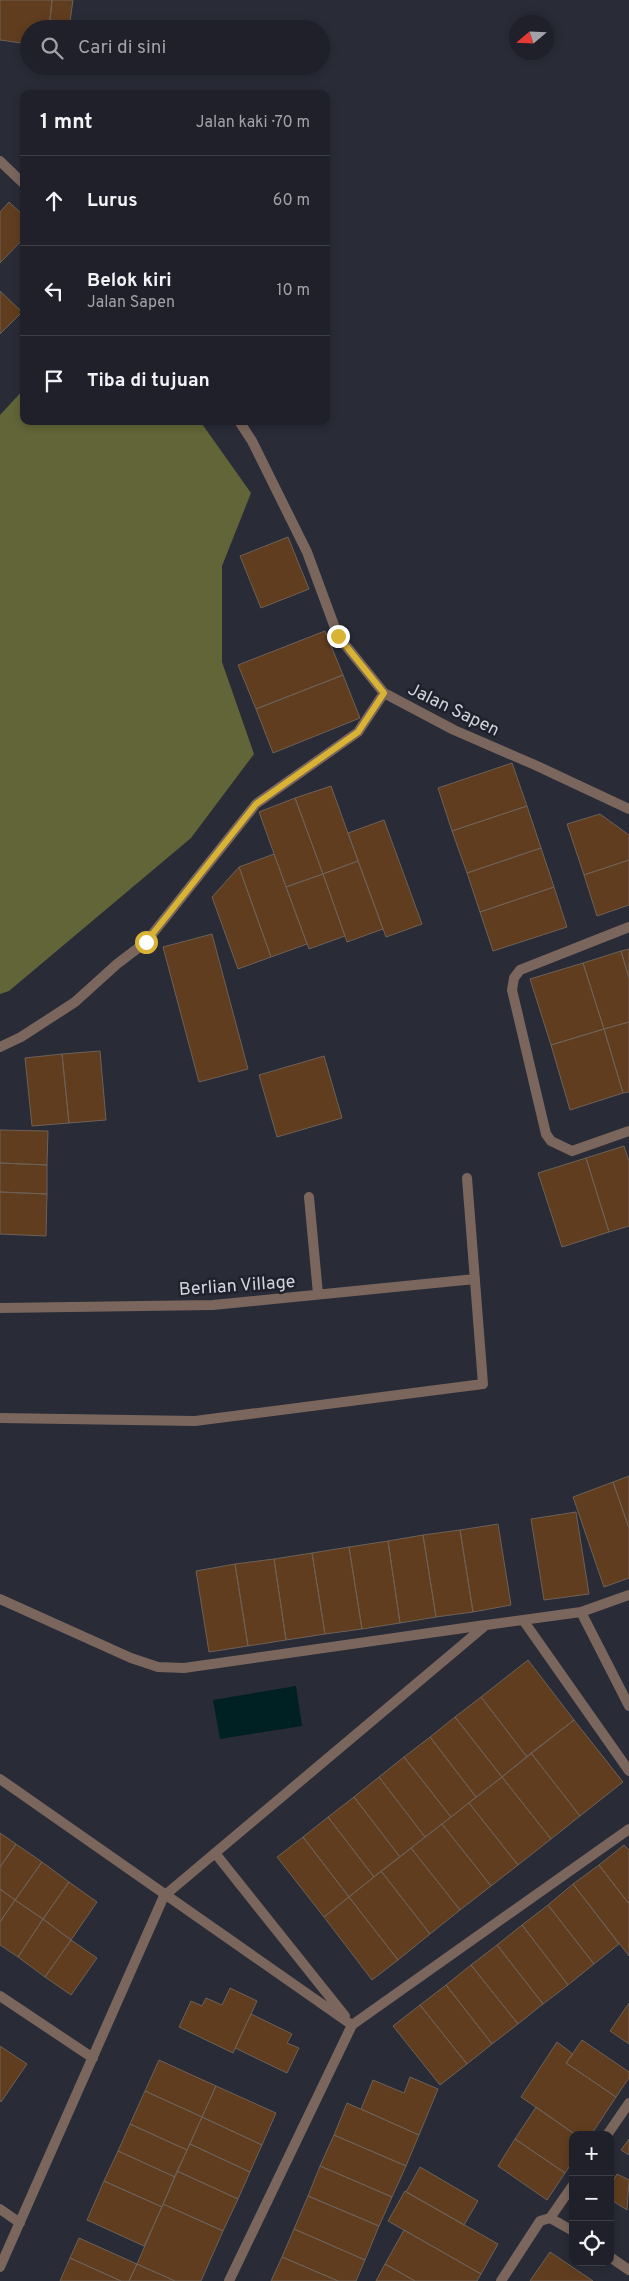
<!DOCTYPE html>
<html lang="id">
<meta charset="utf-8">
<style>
body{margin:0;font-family:Overpass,sans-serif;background:#272831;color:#f1f3f6}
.controls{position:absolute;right:15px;bottom:15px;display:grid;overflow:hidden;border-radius:10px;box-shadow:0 2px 8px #0003}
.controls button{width:45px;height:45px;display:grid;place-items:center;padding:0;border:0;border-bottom:1px solid #3c3e46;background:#1f2029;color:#f1f3f6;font:25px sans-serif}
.compass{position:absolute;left:509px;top:15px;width:45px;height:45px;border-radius:50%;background:#1f2029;box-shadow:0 2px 8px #0003;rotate:251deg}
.stop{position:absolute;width:15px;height:15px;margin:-11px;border:4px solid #d9b334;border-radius:50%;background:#fff}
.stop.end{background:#d9b334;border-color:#fff;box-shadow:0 1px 5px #0008}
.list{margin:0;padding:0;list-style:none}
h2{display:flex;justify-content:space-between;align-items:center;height:65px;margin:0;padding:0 20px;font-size:21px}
h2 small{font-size:16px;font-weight:400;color:#a1a3a8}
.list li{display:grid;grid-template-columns:32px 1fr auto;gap:15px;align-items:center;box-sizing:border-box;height:90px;padding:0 20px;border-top:1px solid #3c3e46}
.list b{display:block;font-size:19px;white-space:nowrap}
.list p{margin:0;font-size:16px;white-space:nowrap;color:#a1a3a8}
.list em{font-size:16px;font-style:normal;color:#a1a3a8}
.icon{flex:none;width:28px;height:28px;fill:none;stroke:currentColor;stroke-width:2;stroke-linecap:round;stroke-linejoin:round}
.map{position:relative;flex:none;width:629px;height:2281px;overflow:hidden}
.search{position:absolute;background:#1f2029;box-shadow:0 2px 8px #0003;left:20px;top:20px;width:310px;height:55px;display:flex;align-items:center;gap:12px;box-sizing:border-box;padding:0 18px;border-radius:28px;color:#a1a3a8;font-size:19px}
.panel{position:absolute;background:#1f2029;box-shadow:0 2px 8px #0003;left:20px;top:90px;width:310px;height:335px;border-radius:10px}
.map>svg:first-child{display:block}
.forest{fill:#626537}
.water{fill:#002123}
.building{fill:#603d1f;stroke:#6d6157}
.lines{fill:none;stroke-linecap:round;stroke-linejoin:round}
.minor{stroke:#7a665c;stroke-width:10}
.route{stroke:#d9b334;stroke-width:6}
.labels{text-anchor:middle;stroke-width:5;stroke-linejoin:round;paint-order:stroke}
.street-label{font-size:18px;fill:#d3d5dd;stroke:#1f212d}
</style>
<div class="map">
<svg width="629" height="2281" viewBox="0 0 629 2281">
<rect width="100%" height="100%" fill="#292b37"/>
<path class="forest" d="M24,389v32h176l51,72 -29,73v96l32,92 -63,84 -182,153 -9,3v-579z"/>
<path class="water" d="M296,1686l6,40 -82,13 -7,-39z"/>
<path class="building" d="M0,0h52l-3,29h-20v15l-29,-4z
M52,0h21l-4,29h-20z
M9,202l15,14v22l-24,25v-51z
M0,291l22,21 -22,22z
M288,537l21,52 -48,19 -21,-52z
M325,631l18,44 -87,34 -18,-44z
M343,675l17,43 -87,35 -17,-44z
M512,763l15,43 -75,25 -14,-43z
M331,786l27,75 -35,13 -28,-76z
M295,798l28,76 -37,13 -27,-75z
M527,806l14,42 -74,25 -15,-42z
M600,814l29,21v25l-45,15 -17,-51z
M384,820l38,104 -36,13 -38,-104z
M541,848l13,39 -74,25 -13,-39z
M274,854l33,90 -36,13 -32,-90z
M629,860v45l-32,11 -13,-41z
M358,861l25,68 -36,13 -24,-68z
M239,867l32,90 -33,12 -26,-72z
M323,874l22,62 -36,13 -23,-62z
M554,887l13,40 -74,24 -13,-39z
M212,934l36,135 -49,13 -36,-135z
M629,949v29l-8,-27z
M621,951l8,27v44l-25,7 -21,-66z
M583,963l21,66 -53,16 -21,-66z
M629,1022v70l-6,1 -19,-64z
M604,1029l19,64 -53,17 -19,-65z
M100,1051l6,69 -37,3 -7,-69z
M62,1054l7,69 -37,3 -7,-68z
M324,1056l18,62 -65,19 -18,-62z
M0,1130l48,1 -1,34 -47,-2z
M624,1146l5,15v65l-20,6 -23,-74z
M586,1158l23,74 -47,15 -24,-74z
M0,1163l47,2v29l-47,-2z
M0,1192l47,2 -1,42 -46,-2z
M629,1476v52l-16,-46z
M613,1482l16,46v50l-25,9 -31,-90z
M576,1512l13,82 -45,6 -13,-81z
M498,1524l13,81 -38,7 -13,-82z
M460,1530l13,82 -37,5 -13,-82z
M423,1535l13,82 -36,6 -12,-82z
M388,1541l12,82 -38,6 -13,-82z
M349,1547l13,82 -37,5 -13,-81z
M312,1553l13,81 -39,6 -12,-81z
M274,1559l12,81 -38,6 -13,-82z
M235,1564l13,82 -39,6 -13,-81z
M528,1660l46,60 -47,37 -46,-60z
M481,1697l46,60 -25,20 -47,-60z
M455,1717l47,60 -26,20 -46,-60z
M574,1720l49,62 -43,34 -49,-63z
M430,1737l46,60 -25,20 -47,-60z
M531,1753l49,63 -29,23 -49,-62z
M404,1757l47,60 -26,20 -46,-60z
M379,1777l46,60 -25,20 -46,-60z
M502,1777l49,62 -33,26 -49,-62z
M354,1797l46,60 -26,20 -46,-60z
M469,1803l49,62 -27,21 -49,-62z
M328,1817l46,60 -25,20 -46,-60z
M442,1824l49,62 -31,24 -49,-62z
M0,1833l16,11 -16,23z
M303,1837l46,60 -25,20 -47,-60z
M16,1844l26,18 -27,38 -15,-11v-22z
M624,1845l5,5v54l-30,-39z
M411,1848l49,62 -30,24 -49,-63z
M42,1862l27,20 -26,37 -28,-19z
M599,1865l30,39v52l-56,-72z
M381,1871l49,63 -32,26 -49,-63z
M69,1882l28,20 -26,38 -28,-21z
M573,1884l46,60 -25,20 -46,-59z
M0,1889l15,11 -15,22z
M349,1897l49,63 -26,20 -48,-63z
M15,1900l28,19 -25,38 -18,-12v-23z
M548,1905l46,59 -26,21 -46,-60z
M43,1919l28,21 -26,37 -27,-20z
M522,1925l46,60 -25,19 -46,-59z
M71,1940l26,18 -26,37 -26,-18z
M497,1945l46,59 -25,20 -47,-59z
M471,1965l47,59 -26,20 -46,-59z
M446,1985l46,59 -25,20 -47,-59z
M230,1988l27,13 -24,52 -54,-26 12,-26 11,5 4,-8 16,7z
M629,2003v41l-19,-13z
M420,2005l47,59 -27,21 -47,-59z
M251,2014l41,20 -5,9 12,5 -12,25 -52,-25z
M582,2040l47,32v6l-13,19 -50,-34z
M557,2042l16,12 -7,9 50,34 -25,38h-15l-55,-38z
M0,2046l27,18 -26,38 -1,-1z
M159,2060l57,26 -14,31 -57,-26z
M410,2077l28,12 -19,46 -58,-26 12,-29 31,13z
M216,2086l60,27 -14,32 -60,-28z
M145,2091l57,26 -15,33 -57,-26z
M347,2103l72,32 -13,31 -72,-31z
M536,2107l40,28h-3v26l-8,12 -50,-34z
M202,2117l60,28 -12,27 -60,-28z
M130,2124l57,26 -12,27 -57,-26z
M334,2135l72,31 -14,31 -72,-31z
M515,2139l50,34 -18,27 -49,-34z
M629,2139v16l-8,-5z
M190,2144l60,28 -12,27 -61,-28z
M118,2151l57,26 -13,30 -58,-26z
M320,2166l72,31 -13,29 -71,-30z
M420,2167l58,34 -14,24 -58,-33z
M177,2171l61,28 -15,32 -60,-27z
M617,2174l12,6 -2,30 -17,-11v-13z
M104,2181l58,26 -18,39 -57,-26z
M405,2191l93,53 -17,30 -93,-53z
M308,2196l71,30 -14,34 -71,-31z
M163,2204l60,27 -22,50h-26l-38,-17z
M294,2229l71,31 -9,21h-18l-56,-24z
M404,2230l77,44 -4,7h-62l-30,-17z
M79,2238l58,26 -8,17h-8l-51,-23z
M550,2252l43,29h-63z
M282,2257l56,24h-67z
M70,2258l51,23h-61z
M137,2264l38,17h-46z
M385,2264l30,17h-39z"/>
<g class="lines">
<path class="minor" d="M0,161l24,23
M239,421l13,20 55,111 31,84 46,57 70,37 81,35 94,44
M629,927l-109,43 -6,8 -2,12 34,144 5,7 21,10 57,-20
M0,1047l21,-10 54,-35 42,-38 29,-22 110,-138 102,-72 26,-39
M309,1197l9,97
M0,1308l213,-3 262,-26
M0,1418l195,3 288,-37 -16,-206
M629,1595l-48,17 48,94
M0,1599l131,59 27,9 26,1 301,-43
M523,1620l106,151
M0,1779l352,246
M215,1853l130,163
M0,1996l93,62
M607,2135l22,-32
M0,2209l20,14
M550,2218l23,-33
M610,2257l19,13
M0,2267l164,-371 322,-271 95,-13
M229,2281l123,-256 277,-196
M501,2281l39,-60 10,-3 23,13"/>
</g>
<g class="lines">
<path class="route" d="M146,942l110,-138 102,-72 26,-39 -46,-57"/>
</g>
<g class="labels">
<g class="street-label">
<text transform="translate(454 709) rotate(26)" y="6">Jalan Sapen</text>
<text transform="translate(237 1285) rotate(-4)" y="6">Berlian Village</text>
</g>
</g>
</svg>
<div class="controls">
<button>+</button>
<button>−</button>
<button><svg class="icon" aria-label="locate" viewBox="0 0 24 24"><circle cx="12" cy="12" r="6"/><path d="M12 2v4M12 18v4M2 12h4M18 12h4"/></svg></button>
</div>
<svg class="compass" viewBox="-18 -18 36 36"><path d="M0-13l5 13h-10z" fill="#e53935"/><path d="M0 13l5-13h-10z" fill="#a1a3a8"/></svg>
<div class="stop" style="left:146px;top:942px"></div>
<div class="stop end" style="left:338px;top:636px"></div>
<div class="search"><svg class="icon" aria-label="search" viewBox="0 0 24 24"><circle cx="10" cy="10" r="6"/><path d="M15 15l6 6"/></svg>Cari di sini</div>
<section class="panel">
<h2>1 mnt<small>Jalan kaki · 70 m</small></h2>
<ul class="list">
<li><svg class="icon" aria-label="ahead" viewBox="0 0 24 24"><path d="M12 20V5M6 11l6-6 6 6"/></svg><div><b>Lurus</b></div><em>60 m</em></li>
<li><svg class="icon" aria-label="left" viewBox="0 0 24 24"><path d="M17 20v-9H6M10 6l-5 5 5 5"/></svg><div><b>Belok kiri</b><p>Jalan Sapen</p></div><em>10 m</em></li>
<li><svg class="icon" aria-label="arrive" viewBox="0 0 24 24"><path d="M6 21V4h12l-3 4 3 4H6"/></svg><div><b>Tiba di tujuan</b></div></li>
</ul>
</section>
</div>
